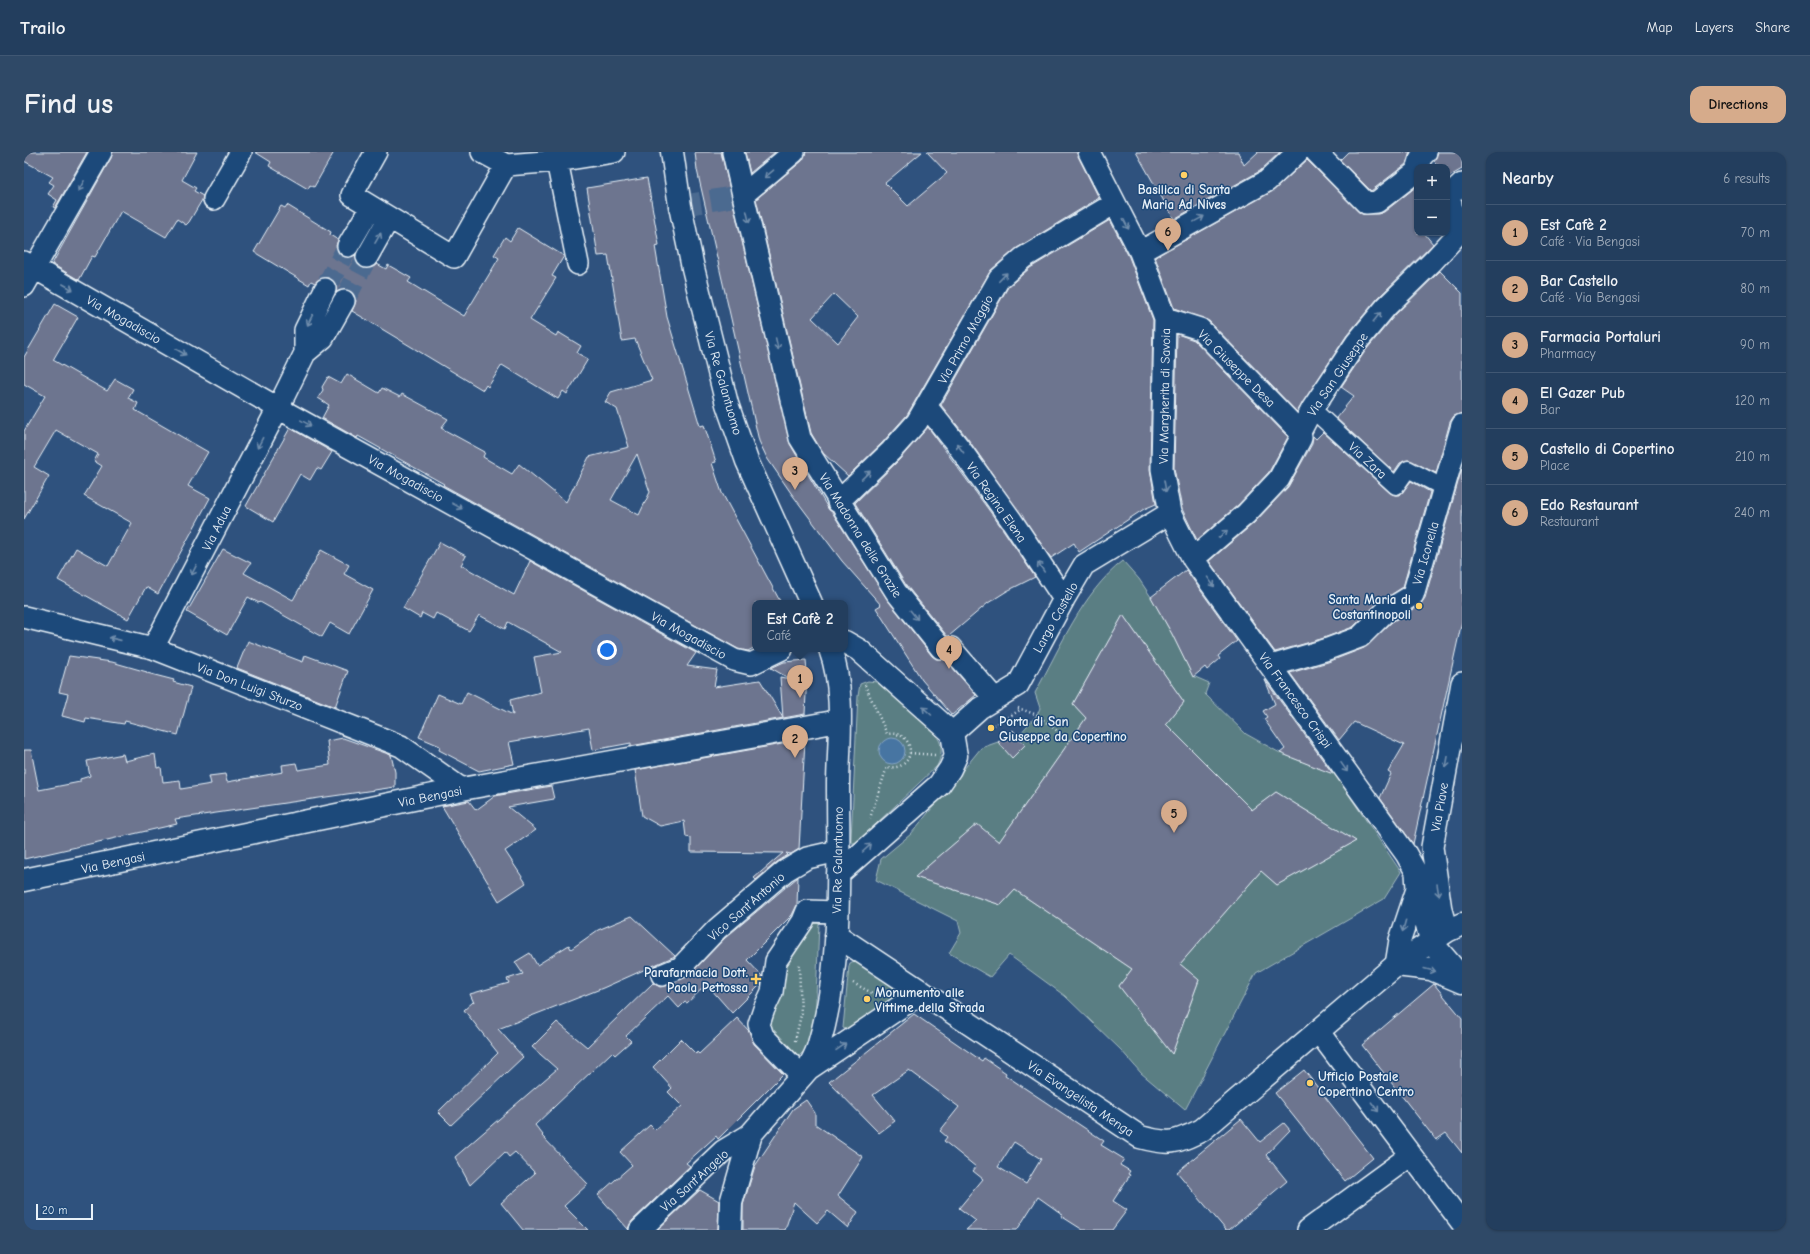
<!DOCTYPE html>
<meta charset="utf-8">
<style>
body{margin:0;font-family:"Comic Neue",sans-serif;background:#2f4967;color:#f1f3f6}
.controls{position:absolute;right:12px;top:12px;display:grid;overflow:hidden;border-radius:8px;box-shadow:0 1px 3px #0004}
.controls button{width:36px;height:36px;display:grid;place-items:center;padding:0;border:0;border-bottom:1px solid #405773;background:#233e5e;color:#f1f3f6;font:20px sans-serif}
.scale{position:absolute;left:12px;bottom:10px;width:57px;box-sizing:border-box;padding-left:4px;border:2px solid #e8f1f8;border-top:0;font-size:11px;line-height:14px;white-space:nowrap;color:#e8f1f8;-webkit-text-stroke:3px #1f4a7a;paint-order:stroke}
.you{position:absolute;left:583px;top:498px;width:14px;height:14px;margin:-10px;border:3px solid #fff;border-radius:50%;background:#1a73e8;box-shadow:0 0 0 6px #1a73e833}
.badge{display:grid;place-items:center;width:26px;height:26px;border-radius:50%;background:#d6ab8b;color:#111;font-size:13px;font-weight:700}
.pin{position:absolute;translate:-50% -33px;filter:drop-shadow(0 1px 2px #0008)}
.pin::after{content:'';position:absolute;top:21px;width:14px;height:12px;background:inherit;clip-path:polygon(0 0,100% 0,50% 100%)}
.popup{position:absolute;left:728px;top:448px;width:96px;height:52px;box-sizing:border-box;display:grid;place-content:center;border-radius:8px;background:#233e5e;filter:drop-shadow(0 1px 3px #0005);font-size:13px;white-space:nowrap;color:#a3aebc}
.popup b{font-size:15px;color:#f1f3f6}
.popup::after{content:'';position:absolute;left:50%;top:100%;margin-left:-8px;border:8px solid transparent;border-top-color:#233e5e}
.list{margin:0;padding:0;list-style:none}
h2{display:flex;justify-content:space-between;align-items:center;height:52px;margin:0;padding:0 16px;font-size:17px}
h2 small{font-size:13px;font-weight:400;color:#a3aebc}
.list li{display:grid;grid-template-columns:26px 1fr auto;gap:12px;align-items:center;box-sizing:border-box;height:56px;padding:0 16px;border-top:1px solid #405773}
.list b{display:block;font-size:15px;white-space:nowrap}
.list p{margin:0;font-size:13px;white-space:nowrap;color:#a3aebc}
.list em{font-size:13px;font-style:normal;color:#a3aebc}
.map{position:relative;flex:none;width:1438px;height:1078px;overflow:hidden;border-radius:12px}
header{display:flex;align-items:center;gap:24px;box-sizing:border-box;height:56px;padding:0 20px;background:#233e5e;border-bottom:1px solid #405773}
header strong{font-size:19px}
nav{display:flex;gap:22px;margin-inline-start:auto;font-size:14px}
.intro{display:flex;align-items:center;justify-content:space-between;box-sizing:border-box;height:96px;padding:0 24px}
h1{margin:0;font-size:28px}
.button{padding:10px 18px;border-radius:12px;background:#d6ab8b;color:#111;font-size:14px;font-weight:700}
main{display:flex;gap:24px;padding:0 24px}
aside{flex:1;background:#233e5e;border-radius:12px;box-shadow:0 1px 3px #0004}
.map>svg:first-child{display:block}
.green{fill:#5a7e83;stroke:#a1b8be;fill-rule:evenodd}
.water{fill:#4774a2;stroke:#87a6c4}
.building{fill:#6d748f;stroke:#e8f1f8;fill-rule:evenodd}
.lines{fill:none;stroke-linecap:round;stroke-linejoin:round}
.minor-tunnel{stroke:#4b6a90;stroke-width:21;stroke-dasharray:21 10;stroke-linecap:butt}
.pedestrian-casing{stroke:#e8f1f8;stroke-width:19}
.minor-casing{stroke:#e8f1f8;stroke-width:24}
.tertiary-casing{stroke:#e8f1f8;stroke-width:25}
.path{stroke:#e8f1f8;stroke-width:2.5;stroke-dasharray:1 3;stroke-linecap:butt}
.pedestrian{stroke:#1f4a7a;stroke-width:16}
.minor{stroke:#1f4a7a;stroke-width:21}
.tertiary{stroke:#1f4a7a;stroke-width:22}
.oneway{stroke:#6f8dac}
.poi-dot{fill:#ffd166;stroke:#1f4a7a;stroke-width:1.5}
.labels{text-anchor:middle;stroke-width:3;stroke-linejoin:round;paint-order:stroke}
.poi-label{font-size:13px;font-weight:bold;fill:#e8f1f8;stroke:#1f4a7a;text-anchor:start}
.street-label{font-size:13px;fill:#e8f1f8;stroke:#1f4a7a}
</style>
<header>
<strong>Trailo</strong>
<nav><a>Map</a><a>Layers</a><a>Share</a></nav>
</header>
<div class="intro"><h1>Find us</h1><a class="button">Directions</a></div>
<main>
<div class="map">
<svg width="1438" height="1078" viewBox="0 0 1438 1078">
<rect width="100%" height="100%" fill="#2f527e"/>
<filter id="ink" filterUnits="userSpaceOnUse"><feTurbulence type="fractalNoise" baseFrequency=".025" numOctaves="2"/><feDisplacementMap in="SourceGraphic" scale="8" xChannelSelector="R" yChannelSelector="G"/><feConvolveMatrix kernelMatrix="1 2 1 2 8 2 1 2 1" color-interpolation-filters="sRGB"/></filter>
<g filter="url(#ink)">
<path class="green" d="M1099,409l16,18 12,18 21,37 21,42 16,7 -4,11 41,40 34,19 41,16 7,-5 73,108 -17,27 -128,74 -71,137 -44,-37 -20,-23 -56,-54 -56,-41 -19,22 -41,-24 12,-20 -3,-12 -82,-41 5,-21 30,-25 70,-86 17,-6 27,3 -7,-9 19,-21 3,-7 -5,-15c25,-45 47,-100 88,-132zM1099,463l61,87 -18,22 86,86 24,-18 80,49 -79,44 -16,-14 -81,93 19,16 -27,74 -53,-68 13,-17 -117,-79 -14,15 -86,-28 61,-52 23,17 87,-124 -13,-14z
M844,529l9,1c16,14 53,40 62,58 4,8 2,18 -2,26l-81,77h-5v-4l7,-143 2,-12z
M792,767l3,4 -4,101c-3,11 -8,28 -19,34l-27,-29 17,-70z
M830,809l3,1 41,29v3l-2,4 -46,33 -7,-3 6,-62 1,-3z"/>
<path class="water" d="M855 599a13 13 0 1 1 26 0a13 13 0 1 1-26 0Z"/>
<path class="building" d="M0,0h63l-32,56 -2,-1 4,-7 -9,-6 6,-9 -5,-3 4,-5 -29,-16z
M89,0h84l-15,28 14,8 -2,3 9,5 -1,4 -13,22 -3,3 -9,-6 -11,18 -45,-26 -26,46 -3,-1 -13,24 -27,-16 59,-106z
M231,0h79l-20,35 -4,-2 -2,4 -39,-23 2,-4z
M671,0h26l69,292 39,66 3,2 55,87 45,57 4,3 10,1 30,35 -24,20 -30,-35 -46,-72 5,-3 -39,-44 -51,-68 -24,-35 -8,-17 -62,-271z
M721,0h30l-25,21z
M782,0h116l-37,31 23,23 39,-33 -20,-21h149l23,46 -82,50 -26,22 -84,145 -25,28 -34,33 -25,-23 -12,-20 -55,-234 46,-38zM810,142l24,23 -20,26 -26,-25z
M1112,0h102l6,13 14,-13h22l-20,19 -86,48z
M1324,0h62l-4,12 -35,27 -31,-31z
M1414,0h24v17l-12,7 -3,-2v-7h-7l-6,-6z
M1283,8l55,54h16l6,-2 33,-26v47h7l9,11 -55,54 -31,37 -50,77 -88,-91 -35,-13 -19,-51 118,-66z
M623,26l12,67 -4,1 12,71 33,109 4,-1 3,9 9,28 -4,1 10,30 59,110h-26v44l-7,4 -10,-2 -295,-164 1,-1 -86,-48 -1,2 -35,-20 7,-13 -11,-7 5,-8 -1,-3 6,-10 13,7 6,-10 32,19 3,-5 18,9 2,-3 46,25 -7,9 44,24 -2,5 29,17 7,-10 47,38 23,-45 40,-10 -12,-38 -12,-7 6,-10 41,-12 -17,-41 -13,2 -14,-86 -10,1 -11,-68zM613,302l13,38 -11,23 -28,-15z
M263,53l44,27 -1,3 8,5 -2,6 2,6 4,4 6,2 8,-3 1,8 4,4 6,2 6,-2 4,-3 9,5 2,-4 23,13 -3,4 56,34 35,-58 -5,-3 11,-18 5,4 8,-13 46,28 -12,20 4,2 -26,42 26,16 2,-4 23,14 -4,7 11,6 -21,35 -4,-3 -5,8 -56,-34 -14,22 -2,-2 -3,5 -131,-79 4,-10 -2,-6 -4,-4 -6,-2 -8,3 -1,-9 -4,-5 -7,-1 -5,2 -4,4 -4,-2 -2,4 -55,-33 27,-46 4,2z
M1086,68l19,37 24,63 -3,149 6,35 -12,5 -65,43 -5,-9 -23,15 -83,-119 -27,-34 67,-118 22,-19z
M1416,119l22,22v120l-8,3 -4,6 -14,51 -28,-13 -8,3 -6,9 -58,-54 18,-22 -13,-9 25,-37 29,-35z
M31,152l23,13 -25,43 54,31 8,-12 18,10 -5,9 10,5 -3,7 73,42 -20,34 22,12 -52,96 -12,-7 -18,32 -70,-39 18,-32 32,18 24,-43 -48,-27 18,-30 -8,-5 4,-7 -42,-24 -22,37 15,9 -25,43v-88l21,-35 -21,-12v-27z
M1153,182l17,6 94,97 -19,35 -31,33 -41,35 -15,-31 -8,-41z
M904,275l74,101 33,49 -28,14 -19,12 -39,33h-2l-41,-51 -51,-82 44,-43z
M266,276l42,24 -11,18 -4,-2 -7,12 -10,-6 -27,48 -27,-16z
M1299,280l67,61 5,2h5l11,-14 19,11 -27,95 -26,17 -24,23 -32,12 -46,13 -66,-91 45,-38 34,-36 24,-43 1,-8 3,3z
M1438,316v153l-49,223 -33,-46 11,-24 -3,-2 16,-27 -50,-23 -15,18 -49,-67 38,-11 36,-14 28,-26 28,-17 5,-7z
M416,390l26,14 -5,9 53,30 16,-34 166,92 -9,13 30,4 -3,17 46,-7 23,38 -3,-41 10,2 -19,-11 13,-6 22,-2 1,12 -2,42 -174,32v-3l-38,7 -4,-22 -80,14 5,22 -35,7 -40,-21 1,-4 -21,-9 19,-43 23,10 6,-12 46,23 -3,-15 31,-8 -7,-35 28,-5 -54,-30 -3,7 -26,-14 -10,16 -33,-18 -3,6 -11,-6 -2,5 -17,-10z
M199,397l28,14 -7,10 49,27 28,-50 28,15 -5,9 29,16 -24,44 -19,-11 -8,14 -62,-35 -1,1 -11,-6 -21,38 -40,-23z
M1162,418l51,71 -19,15 2,3 -13,11 -2,-3 -12,10 -21,-43 -21,-37z
M1099,463l61,87 -18,22 86,86 24,-18 80,49 -79,44 -16,-14 -81,93 19,16 -27,74 -53,-68 13,-17 -117,-79 -14,15 -86,-28 62,-53 22,18 87,-124 -13,-14z
M224,489l55,21 2,-7 43,16 -13,36 -98,-39z
M45,504l43,6 35,10v1l27,7 -1,2 18,5 -13,48 -53,-14 -1,3 -38,-6 -1,4 -23,-6 6,-22 -9,-2z
M1241,528l68,94 -53,-21 5,-4 -21,-30 3,-2 -4,-6 12,-7z
M989,578l12,15 -13,13 -14,-16z
M319,586l48,17 4,17v15l-220,32 2,5 -153,35v-109h7l8,40 41,-8v-3l10,-3 -3,-15 36,-7 2,7 30,-7 2,14 4,-1 2,15 17,-2 1,9 30,-5 -2,-8 16,-2 2,8 56,-10 -1,-7 14,-2 2,7 32,-5 -3,-24z
M781,588l-6,109 -8,5 -5,-1 2,2 -11,7 -21,18 -2,-2 29,-25 -92,-1v-14l-5,-1 -2,-16 -24,5 -18,-10 -7,-46z
M527,634l3,13 -46,8 28,23 -31,21 21,32 -27,18 -57,-95 27,-5 7,9 19,-14z
M774,725l-1,28 -5,10 -45,45 15,16 -1,8 -29,29 -22,-25 -1,2 -4,-4 -18,17 -2,-1 -6,6 -11,-12 -42,40 5,5 -16,14 -3,-3 -77,73 8,10 -1,1 46,48 -24,22 24,24h-65l-22,-27 34,-30 -20,-21 -6,5 -4,-5 -35,33 -15,-28 102,-88 -25,-22 25,-25 30,25 66,-64 7,4 6,-1 23,-11 36,-37z
M608,764l43,40 -72,32 -105,41 25,28 -72,68 -13,-13 60,-59 -34,-43 9,-8 1,1 -4,-9 39,-11 -2,-4 16,-5 -8,-12 15,-9 7,12 32,-20 2,4 27,-19z
M1410,832l28,34v135l-16,-20 -10,7 -74,-95z
M890,862l68,47 2,-3 22,15 -1,2 99,66 -3,4 23,14 -4,6 10,6 -2,3 2,1 -17,26 14,9 -15,20h-29l-22,-14 1,-2 -24,-17 -21,33h-51l10,-9 -17,-13 24,-29 -10,-8 3,-4 -32,-26 3,-4 -7,-6 19,-24 -50,-37 -36,25 22,26 -16,12 -50,-51zM990,990l27,17 -15,25 -28,-17z
M713,866l12,13 5,13 29,30 -65,65 -2,-3 -30,27 4,3 -58,55 -4,8 -30,-34 34,-30 -12,-13 30,-27 5,5 27,-24 -14,-14 4,-4 -19,-21 28,-28 15,15 1,-2 2,2z
M1280,918l69,88 -28,23 -70,-88z
M782,948l9,13v11l48,33 -25,39 20,16 -10,16 -20,-17 -11,12 -23,-21 -9,28h-42v-25l12,-39 38,-57z
M1217,967l19,23 24,-19 6,7 -24,25 21,26 -58,49h-3l-49,-58z
M676,1038l19,11 -1,29h-61z"/>
<g class="lines">
<path class="minor-tunnel" d="M656,54l63,-11
M301,137l23,-43
M320,149l23,-44"/>
<g class="pedestrian-casing">
<path id="pedestrian" d="M1288,257l84,77 12,-17 36,19"/>
</g>
<g class="minor-casing">
<path id="minor" d="M352,0l-24,43 102,62 52,-92 -24,-13
M530,0l3,9 21,103
M709,0l67,286 96,154 45,56h10l44,51
M1065,0l51,100 25,66 -3,151 8,44 23,46 213,295 10,18 1,17 14,53
M1292,0l50,51 11,-1 40,-31
M482,13l51,-4 57,-9
M1394,15l3,-10 5,-5
M719,43l51,-43
M190,47l27,-47
M324,94l23,-39
M1116,100l127,-71 31,-29
M343,105l22,-39
M0,110l254,146 456,252 17,4 31,-15
M0,134l77,-134
M1141,166l35,11 100,103
M281,201v-23l20,-41
M903,255l31,39 54,75 52,78
M814,350l53,-51 26,-29 82,-143 24,-21 92,-55
M1169,407l53,-45 33,-35 22,-41 -1,-6 12,-23 44,-66 30,-36 47,-46 22,-24 -5,-42 12,-11
M0,465l129,31 248,98 61,43
M129,496l125,-240 27,-55 18,-15 21,-37
M1247,514l54,-16 35,-13 25,-25 28,-17 49,-170
M928,581l28,-25 38,-23 46,-86 20,-34 86,-52
M1423,779l-6,-21 -9,-63 30,-164
M1372,813l4,-25 17,-51
M638,823l19,-8 36,-38 68,-58 22,-13 31,-7
M1294,879l144,192
M778,924l-39,-40 -4,-12 5,-15 8,-17 4,-31 27,-40 4,-10 30,1
M616,1078l83,-79 28,-17
M1284,1078l103,-75"/>
</g>
<g class="tertiary-casing">
<path id="tertiary" d="M648,0l8,54 13,62 34,136 20,57 64,142
M814,722l101,-89 11,-16 6,-13 -4,-23 -93,-83 -14,-8
M0,728l438,-91 377,-68
M812,783l304,202c30,8 35,6 62,-7l194,-165 51,-34 15,-7
M1407,790l31,36
M1372,813l35,4 31,13
M784,917c4,-8 9,-16 11,-25 24,-79 19,-179 19,-262 1,-44 7,-92 -8,-133
M706,1078l1,-27 20,-69 57,-65 114,-77"/>
</g>
<path class="path" d="M841,533l22,49c30,-5 31,38 0,33l-17,51
M994,556l19,7 33,26
M970,573l28,-16
M886,601l25,2
M829,831l25,13
M771,889l6,-26 -2,-52"/>
<use href="#pedestrian" class="pedestrian"/>
<use href="#minor" class="minor"/>
<use href="#tertiary" class="tertiary"/>
</g>
<defs><path id="oneway-shaft" d="M-6 0H5M1.5-3L5.5 0L1.5 3" fill="none" stroke-width="1.6" stroke-linecap="round" stroke-linejoin="round"/></defs>
<g class="oneway">
<use href="#oneway-shaft" transform="translate(745 22) rotate(140)"/>
<use href="#oneway-shaft" transform="translate(57 34) rotate(120)"/>
<use href="#oneway-shaft" transform="translate(724 65) rotate(77)"/>
<use href="#oneway-shaft" transform="translate(1175 67) rotate(-29)"/>
<use href="#oneway-shaft" transform="translate(1102 72) rotate(63)"/>
<use href="#oneway-shaft" transform="translate(354 86) rotate(-60)"/>
<use href="#oneway-shaft" transform="translate(979 125) rotate(-46)"/>
<use href="#oneway-shaft" transform="translate(44 135) rotate(30)"/>
<use href="#oneway-shaft" transform="translate(1353 165) rotate(-51)"/>
<use href="#oneway-shaft" transform="translate(286 168) rotate(116)"/>
<use href="#oneway-shaft" transform="translate(753 192) rotate(77)"/>
<use href="#oneway-shaft" transform="translate(157 200) rotate(30)"/>
<use href="#oneway-shaft" transform="translate(282 271) rotate(29)"/>
<use href="#oneway-shaft" transform="translate(236 291) rotate(117)"/>
<use href="#oneway-shaft" transform="translate(936 296) rotate(-127)"/>
<use href="#oneway-shaft" transform="translate(842 323) rotate(-44)"/>
<use href="#oneway-shaft" transform="translate(1141 334) rotate(80)"/>
<use href="#oneway-shaft" transform="translate(433 354) rotate(29)"/>
<use href="#oneway-shaft" transform="translate(1199 382) rotate(-40)"/>
<use href="#oneway-shaft" transform="translate(1017 415) rotate(-123)"/>
<use href="#oneway-shaft" transform="translate(170 418) rotate(117)"/>
<use href="#oneway-shaft" transform="translate(1187 430) rotate(54)"/>
<use href="#oneway-shaft" transform="translate(890 463) rotate(51)"/>
<use href="#oneway-shaft" transform="translate(91 487) rotate(-167)"/>
<use href="#oneway-shaft" transform="translate(903 559) rotate(-138)"/>
<use href="#oneway-shaft" transform="translate(1423 610) rotate(100)"/>
<use href="#oneway-shaft" transform="translate(1320 615) rotate(55)"/>
<use href="#oneway-shaft" transform="translate(843 696) rotate(-42)"/>
<use href="#oneway-shaft" transform="translate(1414 738) rotate(81)"/>
<use href="#oneway-shaft" transform="translate(1380 774) rotate(106)"/>
<use href="#oneway-shaft" transform="translate(1406 818) rotate(14)"/>
<use href="#oneway-shaft" transform="translate(817 895) rotate(-34)"/>
<use href="#oneway-shaft" transform="translate(1351 955) rotate(53)"/>
</g>
</g>
<g class="poi-dot">
<circle cx="1160" cy="23" r="4"/>
<circle cx="1395" cy="454" r="4"/>
<circle cx="967" cy="576" r="4"/>
<path d="M730 821h4v4h4v4h-4v4h-4v-4h-4v-4h4z"/>
<circle cx="843" cy="847" r="4"/>
<circle cx="1286" cy="931" r="4"/>
</g>
<g class="labels">
<g class="poi-label">
<text x="1160" y="42" text-anchor="middle">Basilica di Santa<tspan x="1160" dy="15">Maria Ad Nives</tspan></text>
<text x="1387" y="452" text-anchor="end">Santa Maria di<tspan x="1387" dy="15">Costantinopoli</tspan></text>
<text x="975" y="574">Porta di San<tspan x="975" dy="15">Giuseppe da Copertino</tspan></text>
<text x="724" y="825" text-anchor="end">Parafarmacia Dott.<tspan x="724" dy="15">Paola Pettossa</tspan></text>
<text x="851" y="845">Monumento alle<tspan x="851" dy="15">Vittime della Strada</tspan></text>
<text x="1294" y="929">Ufficio Postale<tspan x="1294" dy="15">Copertino Centro</tspan></text>
</g>
<g class="street-label">
<text transform="translate(100 167) rotate(30)" y="5">Via Mogadiscio</text>
<text transform="translate(941 187) rotate(-61)" y="5">Via Primo Maggio</text>
<text transform="translate(1213 216) rotate(45)" y="5">Via Giuseppe Desa</text>
<text transform="translate(1313 222) rotate(-56)" y="5">Via San Giuseppe</text>
<text transform="translate(700 231) rotate(74)" y="5">Via Re Galantuomo</text>
<text transform="translate(1140 244) rotate(-89)" y="5">Via Margherita di Savoia</text>
<text transform="translate(1344 308) rotate(43)" y="5">Via Zara</text>
<text transform="translate(382 326) rotate(29)" y="5">Via Mogadiscio</text>
<text transform="translate(973 350) rotate(55)" y="5">Via Regina Elena</text>
<text transform="translate(192 376) rotate(-63)" y="5">Via Adua</text>
<text transform="translate(837 383) rotate(58)" y="5">Via Madonna delle Grazie</text>
<text transform="translate(1401 401) rotate(-74)" y="5">Via Iconella</text>
<text transform="translate(1031 465) rotate(-61)" y="5">Largo Castello</text>
<text transform="translate(665 483) rotate(29)" y="5">Via Mogadiscio</text>
<text transform="translate(226 534) rotate(21)" y="5">Via Don Luigi Sturzo</text>
<text transform="translate(1272 548) rotate(54)" y="5">Via Francesco Crispi</text>
<text transform="translate(406 644) rotate(-11)" y="5">Via Bengasi</text>
<text transform="translate(1415 655) rotate(-80)" y="5">Via Piave</text>
<text transform="translate(813 708) rotate(-89)" y="5">Via Re Galantuomo</text>
<text transform="translate(89 710) rotate(-12)" y="5">Via Bengasi</text>
<text transform="translate(722 754) rotate(-41)" y="5">Vico Sant'Antonio</text>
<text transform="translate(1057 946) rotate(34)" y="5">Via Evangelista Menga</text>
<text transform="translate(670 1028) rotate(-42)" y="5">Via Sant'Angelo</text>
</g>
</g>
</svg>
<div class="controls">
<button>+</button>
<button>−</button>
</div>
<div class="scale">20 m</div>
<div class="you"></div>
<div class="pin badge" style="left:776px;top:546px">1</div>
<div class="popup"><b>Est Cafè 2</b>Café</div>
<div class="pin badge" style="left:771px;top:606px">2</div>
<div class="pin badge" style="left:771px;top:338px">3</div>
<div class="pin badge" style="left:925px;top:517px">4</div>
<div class="pin badge" style="left:1150px;top:681px">5</div>
<div class="pin badge" style="left:1144px;top:99px">6</div>
</div>
<aside>
<h2>Nearby<small>6 results</small></h2>
<ul class="list">
<li><span class="badge">1</span><div><b>Est Cafè 2</b><p>Café · Via Bengasi</p></div><em>70 m</em></li>
<li><span class="badge">2</span><div><b>Bar Castello</b><p>Café · Via Bengasi</p></div><em>80 m</em></li>
<li><span class="badge">3</span><div><b>Farmacia Portaluri</b><p>Pharmacy</p></div><em>90 m</em></li>
<li><span class="badge">4</span><div><b>El Gazer Pub</b><p>Bar</p></div><em>120 m</em></li>
<li><span class="badge">5</span><div><b>Castello di Copertino</b><p>Place</p></div><em>210 m</em></li>
<li><span class="badge">6</span><div><b>Edo Restaurant</b><p>Restaurant</p></div><em>240 m</em></li>
</ul>
</aside>
</main>
